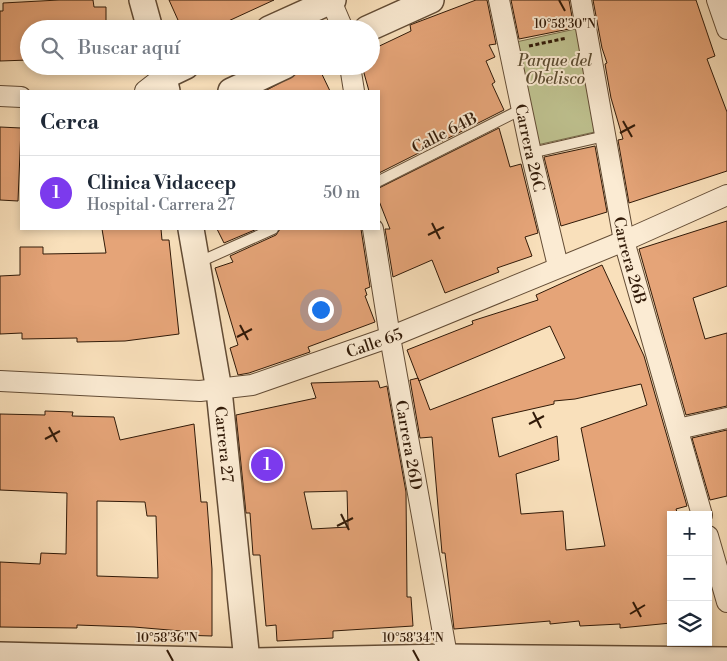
<!DOCTYPE html>
<html lang="es">
<meta charset="utf-8">
<style>
body{margin:0;font-family:"Libre Bodoni",serif;background:#f6f6f7;color:#1f2937}
.controls{position:absolute;right:15px;bottom:15px;display:grid;overflow:hidden;border-radius:0px;box-shadow:0 2px 8px #0003}
.controls button{width:45px;height:45px;display:grid;place-items:center;padding:0;border:0;border-bottom:1px solid #e0e1e3;background:#fff;color:#1f2937;font:25px sans-serif}
.you{position:absolute;left:320px;top:309px;width:18px;height:18px;margin:-12px;border:4px solid #fff;border-radius:50%;background:#1a73e8;box-shadow:0 0 0 8px #1a73e833}
.badge{display:grid;place-items:center;width:32px;height:32px;border-radius:50%;background:#7c3aed;color:#fff;font-size:16px;font-weight:700}
.pin{position:absolute;translate:-50% -50%;border:2px solid #fff;box-shadow:0 1px 5px #0006}
.list{margin:0;padding:0;list-style:none}
h2{display:flex;justify-content:space-between;align-items:center;height:65px;margin:0;padding:0 20px;font-size:21px}
h2 small{font-size:16px;font-weight:400;color:#747a83}
.list li{display:grid;grid-template-columns:32px 1fr auto;gap:15px;align-items:center;box-sizing:border-box;height:75px;padding:0 20px;border-top:1px solid #e0e1e3}
.list b{display:block;font-size:19px;white-space:nowrap}
.list p{margin:0;font-size:16px;white-space:nowrap;color:#747a83}
.list em{font-size:16px;font-style:normal;color:#747a83}
.icon{flex:none;width:28px;height:28px;fill:none;stroke:currentColor;stroke-width:2;stroke-linecap:round;stroke-linejoin:round}
.map{position:relative;flex:none;width:727px;height:661px;overflow:hidden}
.search{position:absolute;background:#fff;box-shadow:0 2px 8px #0003;left:20px;top:20px;width:360px;height:55px;display:flex;align-items:center;gap:12px;box-sizing:border-box;padding:0 18px;border-radius:28px;color:#747a83;font-size:19px}
.panel{position:absolute;background:#fff;box-shadow:0 2px 8px #0003;left:20px;top:90px;width:360px;height:140px;border-radius:0px}
.map>svg:first-child{display:block}
.green{fill:#bfc290;stroke:#786e4c}
.building{fill:#e5a478;stroke:#311a08;fill-rule:evenodd}
.lines{fill:none;stroke-linecap:round;stroke-linejoin:round}
.service-casing{stroke:#634c35;stroke-width:12}
.minor-casing{stroke:#634c35;stroke-width:22}
.tertiary-casing{stroke:#634c35;stroke-width:28}
.path{stroke:#311a08;stroke-width:3;stroke-dasharray:4 2.5;stroke-linecap:butt}
.service{stroke:#fbebd3;stroke-width:10}
.minor{stroke:#fbebd3;stroke-width:20}
.tertiary{stroke:#fbebd3;stroke-width:25}
.ticks{fill:none;stroke:#311a08;stroke-width:2}
.labels{text-anchor:middle;stroke-width:4;stroke-linejoin:round;paint-order:stroke}
.park-label{font-size:16px;font-style:italic;fill:#5c4c31;stroke:#fbebd3}
.street-label{font-size:16px;fill:#311a08;stroke:#fbebd3}
.ticks-label{font-size:12px;text-anchor:middle;fill:#311a08;stroke:#fbebd3;stroke-width:4;stroke-linejoin:round;paint-order:stroke}
</style>
<div class="map">
<svg width="727" height="661" viewBox="0 0 727 661">
<rect width="100%" height="100%" fill="#f9e0bb"/>
<filter id="stains"><feTurbulence type="fractalNoise" baseFrequency=".004" numOctaves="4"/><feColorMatrix values="0 0 0 0 .2 0 0 0 0 .09 0 0 0 0 .02 0 0 0 .5 -.17"/></filter>
<radialGradient id="worn" r=".72"><stop offset=".6" stop-color="#630" stop-opacity="0"/><stop offset="1" stop-color="#630" stop-opacity=".3"/></radialGradient>
<path class="green" d="M580,28l19,103 -62,14 -21,-103z"/>
<path class="building" d="M59,0h34l1,7h12v22h-77v31l-29,1v-50h3v-8z
M169,0h105l-63,29h-29z
M476,0h11l9,44 -7,1 6,12 -9,4 9,21 -3,2 12,26 -125,63v-82h-10l-7,-25h9v-16l40,-19 -1,-6z
M511,0h58l5,28 -55,11z
M593,0h103l19,56 -8,3 20,53v59l-98,32 -11,-63 5,-1 -12,-41 -6,-34 2,-1 -5,-15z
M311,66h7l12,25h-65z
M0,127l21,1 -3,73 -18,-1z
M499,128l11,39 11,-3 17,69 -13,4 7,19 -35,12 2,4 -54,21 -13,-33 -39,17 -8,-48h5l-11,-28v-13z
M595,146l12,66 -46,14 -17,-69z
M727,221v65l-34,12 12,41 22,-6v73l-41,9 -47,-166z
M102,229h59l1,11h7l10,94 -54,7 -48,1v-4l-55,1v-6l-22,1v-58l20,-1v-28h23v7l63,-1z
M217,229h40l-33,14z
M280,229h81l9,58 -5,2 2,6 -2,1 10,26 -67,25 2,5 -61,21 -11,2 -8,-27 8,-3 -23,-77 18,-6 -3,-6 46,-21z
M602,265l42,91 43,150 -11,3 2,6h-7v108l-51,5v-4l-40,2 -1,-5 -29,3v-3l-96,8 -9,-76h-3l-10,-116 -12,1 -10,-58 8,-2 12,32 135,-52 -15,-32 -131,55 -12,-31 66,-26 -1,-3 66,-21 -2,-5zM641,384l6,21 -66,23 24,118 -39,4 -3,-39 -42,3 -5,-40 43,-14 -2,-24 -58,21 -7,-39 62,-14v-3l21,-2z
M378,381l2,7 7,-2 19,106 1,105h4l2,29 -80,5v7l-56,3 -1,-16 -10,1 -6,-71h-7l-3,-42h-4l-10,-98 80,-17 -5,-15zM347,491l1,36 -36,2 -8,-37z
M45,411l28,1 -1,4 42,1 6,23 74,-16 7,78h6l5,67v67l-32,-1 1,-4 -47,-4 -57,-2v3l-77,-1v-65l40,2 1,-11 25,1 1,-61 -67,-3v-76l45,1zM97,501l48,1 2,14h9l2,62 -61,-2z
M727,430v66l-17,4 -18,-62z"/>
<g class="lines">
<g class="service-casing">
<path id="service" d="M531,153l74,-17
M379,181l143,-72
M197,263l76,-34"/>
</g>
<g class="minor-casing">
<g id="minor">
<path id="s1" d="M499,0l32,153 27,113"/>
<path id="s2" d="M581,0l43,241 78,274"/>
<path d="M717,0l10,29"/>
<path d="M331,1l12,28"/>
<path d="M350,66l4,25"/>
<path d="M145,91l18,-14"/>
<path d="M0,96l21,1"/>
<path id="s3" d="M373,229l17,108 58,324"/>
<path id="s4" d="M0,381l200,10 52,-6 138,-48 234,-96 103,-46"/>
<path d="M678,429l49,-11"/>
<path d="M708,536l19,66"/>
</g>
</g>
<g class="tertiary-casing">
<g id="tertiary">
<path d="M142,0l8,29"/>
<path d="M269,29l64,-29"/>
<path d="M367,29l64,-29"/>
<path d="M161,66l6,25"/>
<path d="M163,77l23,-11"/>
<path d="M231,91l54,-25"/>
<path id="s5" d="M191,229l28,161 28,271"/>
<path d="M0,655l246,6"/>
<path d="M248,661l199,-4 280,3"/>
</g>
</g>
<path class="path" d="M529,46l38,-8"/>
<use href="#service" class="service"/>
<use href="#minor" class="minor"/>
<use href="#tertiary" class="tertiary"/>
</g>
<path class="ticks" d="M559,0l6,11M623,121l9,16M620,133l15,-8M432,223l8,16M428,235l16,-8M240,325l8,15M237,337l15,-8M533,412l8,16M529,424l15,-8M49,427l8,15M45,439l15,-8M341,514l8,16M337,526l16,-8M633,602l8,15M630,614l15,-9M167,650l6,11M413,650l6,11"/>
<g class="labels">
<g class="park-label">
<text x="555" y="66">Parque del<tspan x="555" dy="18">Obelisco</tspan></text>
</g>
<g class="street-label">
<text transform="translate(444 132) rotate(-27)" y="6">Calle 64B</text>
<text dy="6" stroke="none"><textPath href="#s1" startOffset="151">Carrera 26C</textPath></text>
<text dy="6" stroke="none"><textPath href="#s2" startOffset="265">Carrera 26B</textPath></text>
<text dy="6" stroke="none"><textPath href="#s4" startOffset="382">Calle 65</textPath></text>
<text dy="6" stroke="none"><textPath href="#s5" startOffset="218">Carrera 27</textPath></text>
<text dy="6" stroke="none"><textPath href="#s3" startOffset="219">Carrera 26D</textPath></text>
</g>
</g>
<g class="ticks-label">
<text x="565" y="28">10°58'30"N</text>
<text x="167" y="642">10°58'36"N</text>
<text x="413" y="642">10°58'34"N</text>
</g>
<rect width="100%" height="100%" filter="url(#stains)"/>
<rect width="100%" height="100%" fill="url(#worn)"/>
</svg>
<div class="controls">
<button>+</button>
<button>−</button>
<button><svg class="icon" aria-label="layers" viewBox="0 0 24 24"><path d="M12 4l9 5-9 5-9-5zM3 14l9 5 9-5"/></svg></button>
</div>
<div class="you"></div>
<div class="pin badge" style="left:267px;top:465px">1</div>
<div class="search"><svg class="icon" aria-label="search" viewBox="0 0 24 24"><circle cx="10" cy="10" r="6"/><path d="M15 15l6 6"/></svg>Buscar aquí</div>
<section class="panel">
<h2>Cerca<small></small></h2>
<ul class="list">
<li><span class="badge">1</span><div><b>Clinica Vidaceep</b><p>Hospital · Carrera 27</p></div><em>50 m</em></li>
</ul>
</section>
</div>
